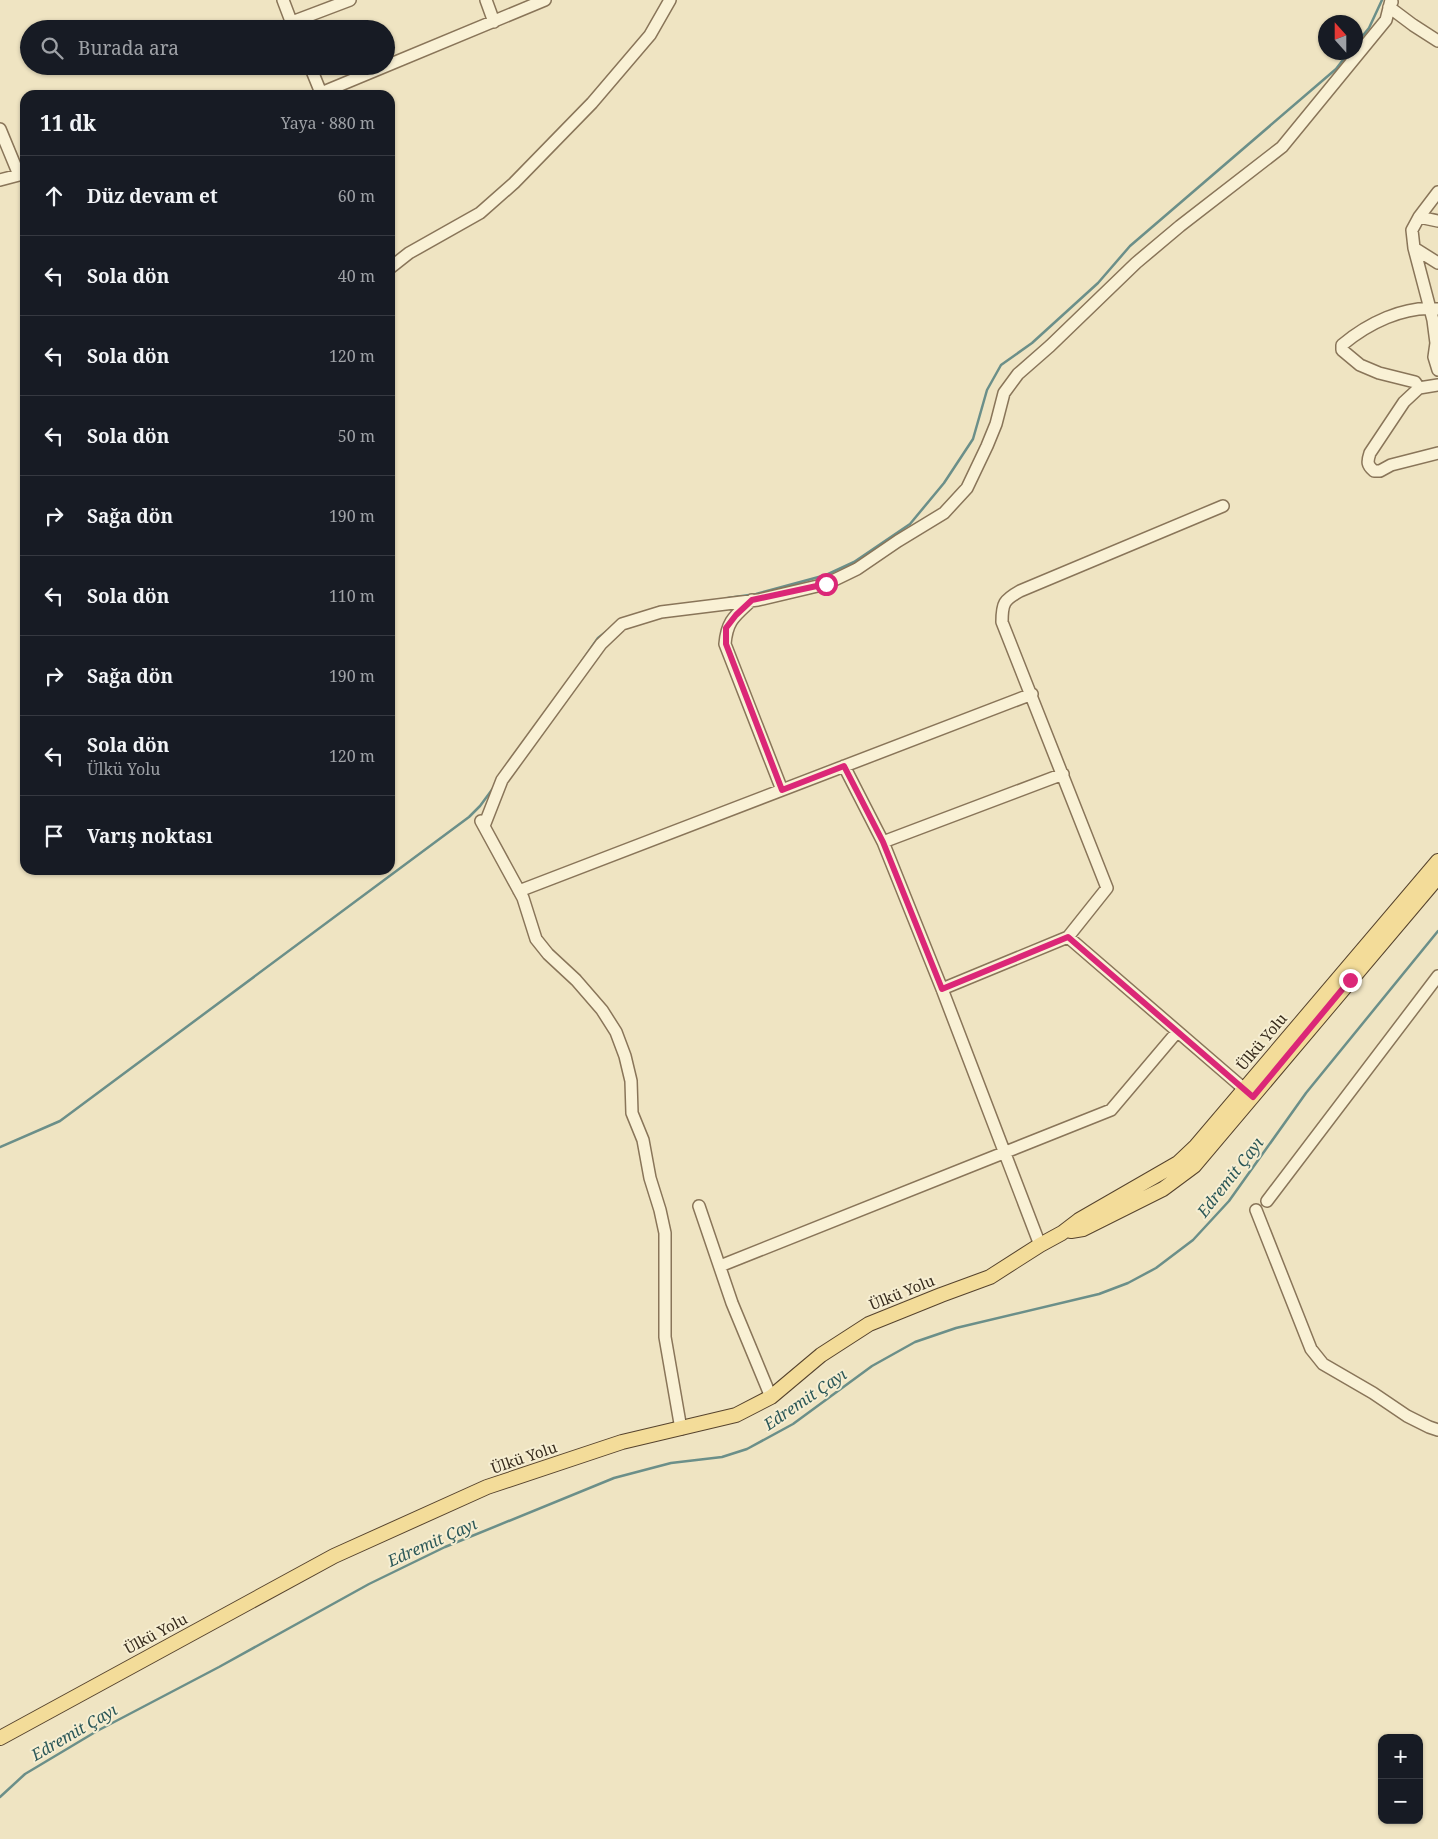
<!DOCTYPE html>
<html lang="tr">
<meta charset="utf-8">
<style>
body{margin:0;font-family:"Noto Serif",serif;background:#242831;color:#f1f3f6}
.controls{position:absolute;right:15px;bottom:15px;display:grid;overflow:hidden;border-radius:10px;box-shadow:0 1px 4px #0004}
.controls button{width:45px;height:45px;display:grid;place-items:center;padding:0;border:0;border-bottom:1px solid #363941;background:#171b24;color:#f1f3f6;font:25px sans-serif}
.compass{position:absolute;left:1318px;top:15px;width:45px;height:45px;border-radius:50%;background:#171b24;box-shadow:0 1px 4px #0004;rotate:339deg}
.stop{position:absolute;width:15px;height:15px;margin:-11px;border:4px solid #db2777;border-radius:50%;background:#fff}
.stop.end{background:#db2777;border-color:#fff;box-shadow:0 1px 5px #0008}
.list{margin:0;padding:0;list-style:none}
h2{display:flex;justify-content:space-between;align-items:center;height:65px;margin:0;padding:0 20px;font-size:21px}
h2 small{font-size:16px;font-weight:400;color:#9ea1a6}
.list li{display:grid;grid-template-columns:32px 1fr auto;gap:15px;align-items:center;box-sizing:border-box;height:80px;padding:0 20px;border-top:1px solid #363941}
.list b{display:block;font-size:19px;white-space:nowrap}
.list p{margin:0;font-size:16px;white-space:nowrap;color:#9ea1a6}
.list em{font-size:16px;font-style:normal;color:#9ea1a6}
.icon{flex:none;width:28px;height:28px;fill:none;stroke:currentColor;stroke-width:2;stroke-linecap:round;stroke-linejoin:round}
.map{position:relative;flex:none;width:1438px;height:1839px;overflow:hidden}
.search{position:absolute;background:#171b24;box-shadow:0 1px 4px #0004;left:20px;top:20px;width:375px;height:55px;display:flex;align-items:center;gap:12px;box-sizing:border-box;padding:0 18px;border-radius:28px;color:#9ea1a6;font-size:19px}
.panel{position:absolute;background:#171b24;box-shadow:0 1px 4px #0004;left:20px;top:90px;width:375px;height:785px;border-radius:15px}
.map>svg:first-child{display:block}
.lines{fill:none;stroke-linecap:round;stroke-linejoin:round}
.stream{stroke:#6b8f89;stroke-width:2.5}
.minor-casing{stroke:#897559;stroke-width:14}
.major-casing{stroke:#56432d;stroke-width:16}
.minor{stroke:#f9f1d5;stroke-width:11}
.major{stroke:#f3dc99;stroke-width:14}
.route{stroke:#db2777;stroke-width:6}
.labels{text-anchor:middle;stroke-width:4;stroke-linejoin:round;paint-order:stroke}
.street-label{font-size:15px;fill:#382c1d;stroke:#f6eed2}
.water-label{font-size:16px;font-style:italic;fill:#2c5858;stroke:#f6eed2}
</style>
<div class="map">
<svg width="1438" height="1839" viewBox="0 0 1438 1839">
<rect width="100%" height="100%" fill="#efe4c2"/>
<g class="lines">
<path class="stream" d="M1356,44l13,-16 13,-28
M728,598l28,-4 70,-19 28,-13 56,-38 34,-41 29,-44 14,-49 14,-25 31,-22 66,-60 32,-37 206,-177 13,-17
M582,661l16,-23 9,-7
M0,1147l60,-26 409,-304 11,-11 14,-19
M0,1797l25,-23 72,-43 122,-64 150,-83 76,-37 169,-69 57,-15 51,-6 25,-8 46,-25 79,-58 43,-24 41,-14 143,-34 29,-11 28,-15 37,-28 36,-39 77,-108 132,-162"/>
<g class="minor-casing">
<path id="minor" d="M283,0l11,29
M486,0l8,22
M1392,2l-3,5 24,18 25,16
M292,22l58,-22
M310,66l11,27 65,-27
M386,66l159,-66
M0,129l19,46 -19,5
M1438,192l-19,25 -7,13 2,18 19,72 3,23 -2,14 4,13
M1419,217l19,4
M1414,248l24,15
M390,268l19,-15 71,-40 34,-30 78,-80 58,-68 20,-35
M1438,385l-19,3 -15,14 -34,51c-3,9 -3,12 4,18h6l11,-6 47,-12
M1419,388l-4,-6 -36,-9 -19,-8 -18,-15v-5c25,-21 62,-40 96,-36
M752,600c-17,16 -25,20 -27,44l57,146
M844,766l39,76 59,147 98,256
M481,821l42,77 13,41 12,15 28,26 26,30 14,22 9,24 6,25 1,32 11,27 7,38 10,32 5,23v104l16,92
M484,826l18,-46 99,-136 21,-20 39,-12 97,-12 68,-16 31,-15 41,-28 46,-28 23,-25 20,-42 9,-22 8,-31 14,-19 32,-28 86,-83 44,-37 102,-79 104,-127 5,-20
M883,842l180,-68
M519,891l513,-197
M1068,937l182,157
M942,989l126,-52 39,-49 -105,-266c0,-19 2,-22 18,-31l203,-85
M1267,1201l171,-225
M699,1206l33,97 39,94
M1256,1210l55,139 12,15 50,29 34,23 22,11 9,3
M720,1266l391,-156 66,-78"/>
</g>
<g class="major-casing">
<path id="major" d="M1071,1231l12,-2 80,-40 31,-23 244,-289
M0,1738l334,-182 153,-69 135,-45 114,-27 35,-18 50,-42 48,-31 72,-29 49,-18 50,-32 22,-12 17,-13 99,-57 18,-17 242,-285"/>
</g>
<use href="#minor" class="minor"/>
<use href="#major" class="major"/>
</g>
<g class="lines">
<path class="route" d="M826,584l-74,16 -16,15 -10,13v16l56,146 62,-24 39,76 59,147 126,-52 185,160 97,-117"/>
</g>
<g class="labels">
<g class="street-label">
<text transform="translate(1262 1042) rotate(-50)" y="5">Ülkü Yolu</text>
<text transform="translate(902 1293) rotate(-22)" y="5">Ülkü Yolu</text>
<text transform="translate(524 1458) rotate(-19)" y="5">Ülkü Yolu</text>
<text transform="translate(156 1634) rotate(-28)" y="5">Ülkü Yolu</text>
</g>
<g class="water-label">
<text transform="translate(1230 1177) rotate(-52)" y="6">Edremit Çayı</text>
<text transform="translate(805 1399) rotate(-34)" y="6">Edremit Çayı</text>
<text transform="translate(432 1542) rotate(-24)" y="6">Edremit Çayı</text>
<text transform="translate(74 1732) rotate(-30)" y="6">Edremit Çayı</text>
</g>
</g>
</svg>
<div class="controls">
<button>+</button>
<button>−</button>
</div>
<svg class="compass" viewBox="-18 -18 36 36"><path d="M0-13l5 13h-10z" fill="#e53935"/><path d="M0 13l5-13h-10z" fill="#9ea1a6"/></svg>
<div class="stop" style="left:826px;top:584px"></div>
<div class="stop end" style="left:1350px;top:980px"></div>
<div class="search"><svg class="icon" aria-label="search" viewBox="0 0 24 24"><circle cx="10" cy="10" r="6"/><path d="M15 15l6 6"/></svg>Burada ara</div>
<section class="panel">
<h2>11 dk<small>Yaya · 880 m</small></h2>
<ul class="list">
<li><svg class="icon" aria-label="ahead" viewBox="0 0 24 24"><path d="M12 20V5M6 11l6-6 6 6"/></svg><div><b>Düz devam et</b></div><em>60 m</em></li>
<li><svg class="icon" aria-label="left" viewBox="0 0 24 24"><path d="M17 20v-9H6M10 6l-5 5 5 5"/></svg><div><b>Sola dön</b></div><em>40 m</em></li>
<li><svg class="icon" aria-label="left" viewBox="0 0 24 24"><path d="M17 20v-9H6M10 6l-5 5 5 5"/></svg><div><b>Sola dön</b></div><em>120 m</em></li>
<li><svg class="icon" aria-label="left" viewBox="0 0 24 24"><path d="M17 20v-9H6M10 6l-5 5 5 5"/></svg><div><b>Sola dön</b></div><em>50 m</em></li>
<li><svg class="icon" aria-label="right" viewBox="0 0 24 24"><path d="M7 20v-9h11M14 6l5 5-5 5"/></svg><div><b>Sağa dön</b></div><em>190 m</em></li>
<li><svg class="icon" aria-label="left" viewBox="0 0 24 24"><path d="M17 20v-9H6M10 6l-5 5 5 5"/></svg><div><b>Sola dön</b></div><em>110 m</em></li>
<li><svg class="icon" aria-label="right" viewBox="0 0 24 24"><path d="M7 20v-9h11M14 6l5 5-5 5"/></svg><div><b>Sağa dön</b></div><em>190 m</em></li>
<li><svg class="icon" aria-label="left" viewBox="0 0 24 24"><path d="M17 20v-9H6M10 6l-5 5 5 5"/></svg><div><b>Sola dön</b><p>Ülkü Yolu</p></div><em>120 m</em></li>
<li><svg class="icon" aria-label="arrive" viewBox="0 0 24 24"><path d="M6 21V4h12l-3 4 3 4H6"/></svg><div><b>Varış noktası</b></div></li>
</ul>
</section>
</div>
